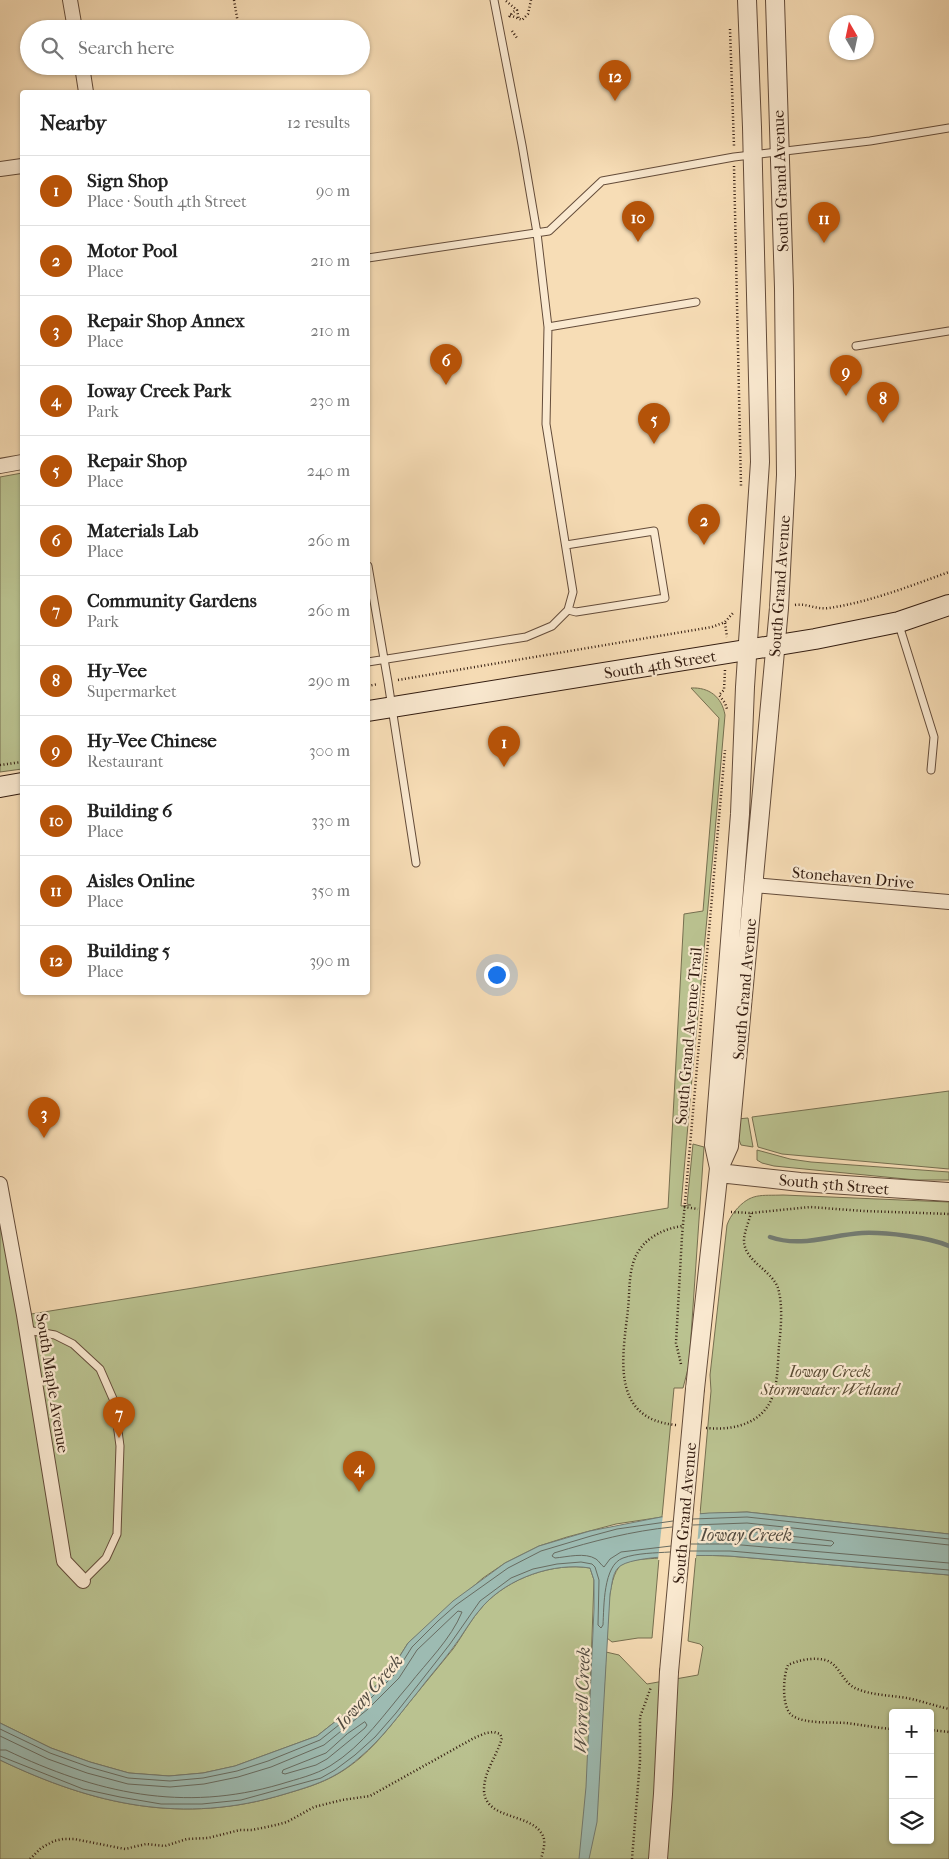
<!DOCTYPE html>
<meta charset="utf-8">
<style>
body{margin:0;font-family:"IM FELL French Canon",serif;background:#f2f2f2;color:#222}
.controls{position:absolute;right:15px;bottom:15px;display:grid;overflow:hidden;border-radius:5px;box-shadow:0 1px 4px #0004}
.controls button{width:45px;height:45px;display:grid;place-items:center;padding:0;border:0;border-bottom:1px solid #e0e0e0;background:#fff;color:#222;font:25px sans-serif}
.compass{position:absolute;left:829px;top:15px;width:45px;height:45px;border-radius:50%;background:#fff;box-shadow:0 1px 4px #0004;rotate:351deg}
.you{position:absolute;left:496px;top:974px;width:18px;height:18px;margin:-12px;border:4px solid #fff;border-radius:50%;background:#1a73e8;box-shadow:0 0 0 8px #1a73e833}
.badge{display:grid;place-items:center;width:32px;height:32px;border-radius:50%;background:#b45309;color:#fff;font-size:16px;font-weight:700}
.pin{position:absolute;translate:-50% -41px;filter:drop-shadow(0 1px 2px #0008)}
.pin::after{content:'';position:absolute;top:26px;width:18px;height:15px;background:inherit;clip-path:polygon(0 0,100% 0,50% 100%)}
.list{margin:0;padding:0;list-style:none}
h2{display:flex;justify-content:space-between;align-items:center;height:65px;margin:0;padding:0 20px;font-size:21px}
h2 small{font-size:16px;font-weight:400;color:#767676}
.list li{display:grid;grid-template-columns:32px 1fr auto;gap:15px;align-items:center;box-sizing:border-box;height:70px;padding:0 20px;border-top:1px solid #e0e0e0}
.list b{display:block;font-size:19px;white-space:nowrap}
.list p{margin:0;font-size:16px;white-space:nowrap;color:#767676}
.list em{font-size:16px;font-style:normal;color:#767676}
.icon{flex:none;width:28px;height:28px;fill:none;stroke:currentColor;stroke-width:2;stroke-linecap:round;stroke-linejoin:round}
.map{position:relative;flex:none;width:949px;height:1859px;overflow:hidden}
.search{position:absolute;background:#fff;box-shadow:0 1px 4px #0004;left:20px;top:20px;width:350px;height:55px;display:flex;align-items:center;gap:12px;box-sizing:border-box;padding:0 18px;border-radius:28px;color:#767676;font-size:19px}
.panel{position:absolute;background:#fff;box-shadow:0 1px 4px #0004;left:20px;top:90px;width:350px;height:905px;border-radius:5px}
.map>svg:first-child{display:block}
.green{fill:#bac290;stroke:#766f50;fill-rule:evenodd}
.water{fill:#9dbbb2;stroke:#737b71}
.pier{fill:#f7ddb6}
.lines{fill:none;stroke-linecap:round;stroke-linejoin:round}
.shore{stroke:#686c61;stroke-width:1}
.stream{stroke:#737b71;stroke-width:4.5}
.service-casing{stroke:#644c3a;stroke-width:9}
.minor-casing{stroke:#644c3a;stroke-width:16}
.tertiary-casing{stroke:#644c3a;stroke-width:20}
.secondary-casing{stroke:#331c10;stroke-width:22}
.path{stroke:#331c10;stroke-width:2.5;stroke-dasharray:1 2.5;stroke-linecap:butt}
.service{stroke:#fae9d0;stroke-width:7}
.minor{stroke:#fae9d0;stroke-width:14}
.tertiary{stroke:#fae9d0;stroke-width:18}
.secondary{stroke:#fae9d0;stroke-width:20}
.tertiary-bridge-casing{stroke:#644c3a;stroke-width:20;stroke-linecap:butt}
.tertiary-bridge{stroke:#fae9d0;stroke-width:18}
.labels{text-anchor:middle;stroke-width:4.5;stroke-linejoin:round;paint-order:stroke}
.street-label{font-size:16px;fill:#331c10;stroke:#fae9d0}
.park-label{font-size:16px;font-style:italic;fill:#5c4e36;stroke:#fae9d0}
.water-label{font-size:18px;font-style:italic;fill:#534c41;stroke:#fae9d0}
</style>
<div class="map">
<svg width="949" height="1859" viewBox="0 0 949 1859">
<rect width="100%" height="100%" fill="#f7ddb6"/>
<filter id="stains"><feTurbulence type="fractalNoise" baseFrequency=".004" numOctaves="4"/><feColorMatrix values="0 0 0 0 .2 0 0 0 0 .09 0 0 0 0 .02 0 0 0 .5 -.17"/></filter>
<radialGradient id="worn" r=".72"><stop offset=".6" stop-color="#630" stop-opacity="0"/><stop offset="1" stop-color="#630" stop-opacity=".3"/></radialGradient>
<path class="green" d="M22,473v296l-22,3v-295z
M691,688c18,-1 31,9 34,27 -13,164 -31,327 -44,491l10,-1 -4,-1 6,-60 11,3 -15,218 -6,23h-9l-12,129 -46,7 -49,13 -28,9 -34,17 -22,15 -75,65 -17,27 -31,32 -43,34 -82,30 -32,7 -34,3 -40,-3 -39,-11 -39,-14 -51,-25v-515l25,107 168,-27 475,-80 16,-294 19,-3 16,-193z
M949,1091v78l-167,-15 -24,-7 -6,-30z
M748,1118l5,29 -12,-2 -4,-11v-15z
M757,1150l33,9 21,3 138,10v8h-33l-142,-14 -12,-3 -5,-3z
M783,1195l166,7v332l-202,-22 -47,2 11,-123 -1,-16 17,-150c2,-6 5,-10 8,-14 16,-19 26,-15 48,-16z
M696,1555l33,1 220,19v284h-949v-99c94,45 183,65 285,34 31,-9 50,-15 75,-36 22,-19 38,-42 57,-65 12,-15 24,-29 36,-44 10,-14 18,-30 30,-43 25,-28 71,-44 107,-38l4,12 -4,114 14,-2 2,-40 13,3 28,29 51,-9 5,-28 -3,-3 -12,-3zM893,1713h37v127h-37z
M659,1558l-7,80h-14l-26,4 -5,-4c1,-17 0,-67 17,-75 9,-4 24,-4 35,-5z"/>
<path class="water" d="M747,1512l202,22v41l-220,-19c-19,-1 -100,-2 -111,12 -6,6 -6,18 -8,26l-13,228 -8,37h-10l7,-72 8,-178v-29l-4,-12c-36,-6 -82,10 -107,38 -12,13 -20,29 -31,43 -11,15 -24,29 -35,44 -19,23 -35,46 -58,65 -24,21 -44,27 -74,36 -102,31 -191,11 -285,-34v-37l51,25 39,14 39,11 40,3 34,-3 32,-7 82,-30 43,-34 31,-32 17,-27 45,-42 52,-38 34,-17 51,-15 71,-14 48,-4z"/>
<path class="pier" d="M700,1511l-4,47 -38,2 5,-46z"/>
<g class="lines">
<path class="shore" d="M693,1519l54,-2 202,22
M693,1525l54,-2 202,22
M747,1531l85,10 2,2 -3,3 -100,-9h-24l-2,-3 1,-2 4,-1z
M691,1544h39l219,19
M671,1546l-50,6 -11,7 -6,8c-3,-2 -5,-6 -8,-8 -11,-7 -29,-2 -41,-1l-3,-2 2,-3c39,-12 78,-22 118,-26
M690,1551h40l219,19
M365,1722l2,3 -2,3 -38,31 -11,6 -31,9 -3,-1 1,-3 43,-17 21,-19z
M0,1729l50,24 39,14 39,11 42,3 33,-3 34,-7 31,-10 52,-21 44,-35 31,-31 17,-27 26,-26 18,-16 52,-37 33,-17 50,-15 26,-7 56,-8
M0,1736l48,23 39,14 41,11 42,3 34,-3 34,-7 33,-10 53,-22 44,-36 31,-31 18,-28 41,-39 4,1c-11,27 -35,50 -53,73 -25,29 -45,60 -79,81 -15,9 -33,13 -49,18 -98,29 -185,9 -275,-34h-6
M0,1756l83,33 37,8 41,7h41l39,-4 80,-22 14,-8 20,-15 20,-18 21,-24 54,-69 30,-43 31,-23 22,-9 24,-5 24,-2 11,2 3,3 4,13 -1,45 3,3 2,-3c1,-18 0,-60 20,-67 14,-5 32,-5 47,-6"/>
<path class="stream" d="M770,1237c31,11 60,-2 92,-4 22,-1 67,4 87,13"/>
<g class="service-casing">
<path id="service" d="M368,258l181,-27 53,-50 132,-24 136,-16 79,-13
M548,327l148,-25
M856,346l93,-15
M566,545l88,-14 11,67 -89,14 -8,-2
M368,566l20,116 28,181
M899,625l35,112 -3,33
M368,662l158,-25 26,-11 16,-16 5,-18 -27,-168 2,-97 -11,-94 -15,-88 -28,-145
M27,1330l28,5 18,9 27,25 14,32 6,45 -3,88 -11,24 -23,23"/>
</g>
<g class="minor-casing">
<path id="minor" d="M70,0l5,29
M82,66l4,26
M0,169l22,-3
M0,466l22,-4
M754,885l195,17
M0,1184l24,131 40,246 19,20"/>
</g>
<g class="tertiary-casing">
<path id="tertiary" d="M719,1168l-5,-23 26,-331 5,-127 15,-225 -8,-335 -5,-127
M719,1173l81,9 149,10
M695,1389l24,-221 10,-22 50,-538 7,-133 -2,-187 -9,-288
M658,1859l5,-65 6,-122"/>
</g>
<g class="secondary-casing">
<path id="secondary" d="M368,711l447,-72 84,-17 50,-17
M0,787l22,-4"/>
</g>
<path class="path" d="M234,0l5,29
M506,1l11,9 2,10
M510,15l12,5 6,-6 3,-14
M509,17l4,-5 4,-2
M730,29l4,117
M512,31l5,7
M734,166l7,320
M795,605c12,-2 21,5 34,3 41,-6 81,-22 120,-36
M725,623l2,14
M725,670l-1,20 -5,5 6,8 2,6
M398,680l314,-53 13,-5 8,-9
M368,686l10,-2
M0,765l22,-3
M684,1207l14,2
M731,1212l20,1 59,-6 54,4 85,3
M681,1364l-5,-21 6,-107 43,-486
M676,1425c-67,-6 -53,-70 -48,-116 2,-18 0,-41 10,-57 9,-15 27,-24 45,-26
M706,1428c31,3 62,-6 69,-40 3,-14 3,-29 4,-42 2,-18 4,-41 -1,-58 -7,-19 -35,-27 -34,-49 1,-9 5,-18 7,-26
M893,1729c-16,-1 -31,-4 -47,-6 -14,-1 -41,1 -53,-7 -12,-7 -10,-40 -5,-51 11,-5 25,-8 37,-5 14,3 17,22 30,28 17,8 38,7 57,11 12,3 24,7 37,10
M930,1730l19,2
M30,1859l11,-11 13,-7 9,-2h11l51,10 21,-5 19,2 22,-7 21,-1 32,-8h12l24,-5 11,-3 27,-15 28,-7 28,-4 104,-58 12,-5 8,-1 6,2 2,4c-5,18 -18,33 -18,52 1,31 48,22 59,46 3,6 0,16 -2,23
M632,1859l8,-98v-44l11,-30"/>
<use href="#service" class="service"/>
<use href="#minor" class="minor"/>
<use href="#tertiary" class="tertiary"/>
<use href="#secondary" class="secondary"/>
<g class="tertiary-bridge-casing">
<path id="tertiary-bridge" d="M669,1672l26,-283"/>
</g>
<use href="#tertiary-bridge" class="tertiary-bridge"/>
</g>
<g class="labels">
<g class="street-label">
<text transform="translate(780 181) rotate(-92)" y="6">South Grand Avenue</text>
<text transform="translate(779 586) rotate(-86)" y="6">South Grand Avenue</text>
<text transform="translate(660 664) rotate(-9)" y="6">South 4th Street</text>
<text transform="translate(853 877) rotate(5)" y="6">Stonehaven Drive</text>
<text transform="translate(744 989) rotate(-85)" y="6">South Grand Avenue</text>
<text transform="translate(688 1036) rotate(-85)" y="6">South Grand Avenue Trail</text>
<text transform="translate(834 1184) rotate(5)" y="6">South 5th Street</text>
<text transform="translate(53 1383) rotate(81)" y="6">South Maple Avenue</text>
<text transform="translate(684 1513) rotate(-85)" y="6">South Grand Avenue</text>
</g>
<g class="park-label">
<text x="830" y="1377">Ioway Creek<tspan x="830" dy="18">Stormwater Wetland</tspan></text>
</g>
<g class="water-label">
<text x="746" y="1541">Ioway Creek</text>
<text transform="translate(369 1692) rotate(-49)" y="6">Ioway Creek</text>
<text transform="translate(582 1700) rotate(-88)" y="6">Worrell Creek</text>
</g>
</g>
<rect width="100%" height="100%" filter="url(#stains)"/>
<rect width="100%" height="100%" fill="url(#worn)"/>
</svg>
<div class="controls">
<button>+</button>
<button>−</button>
<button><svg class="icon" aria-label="layers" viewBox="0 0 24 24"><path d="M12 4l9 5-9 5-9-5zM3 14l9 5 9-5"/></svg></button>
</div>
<svg class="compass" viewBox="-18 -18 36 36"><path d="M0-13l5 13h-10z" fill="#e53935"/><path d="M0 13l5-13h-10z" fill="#767676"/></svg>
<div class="you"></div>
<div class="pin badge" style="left:504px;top:767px">1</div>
<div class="pin badge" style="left:704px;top:545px">2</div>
<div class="pin badge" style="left:44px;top:1138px">3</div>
<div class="pin badge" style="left:359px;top:1492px">4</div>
<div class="pin badge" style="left:654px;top:444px">5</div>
<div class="pin badge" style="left:446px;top:385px">6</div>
<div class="pin badge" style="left:119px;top:1438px">7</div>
<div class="pin badge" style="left:883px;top:423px">8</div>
<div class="pin badge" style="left:846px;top:396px">9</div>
<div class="pin badge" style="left:638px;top:242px">10</div>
<div class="pin badge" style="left:824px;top:243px">11</div>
<div class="pin badge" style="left:615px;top:101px">12</div>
<div class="search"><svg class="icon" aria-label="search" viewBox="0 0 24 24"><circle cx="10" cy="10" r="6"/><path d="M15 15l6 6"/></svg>Search here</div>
<section class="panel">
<h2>Nearby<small>12 results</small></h2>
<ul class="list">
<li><span class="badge">1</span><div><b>Sign Shop</b><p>Place · South 4th Street</p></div><em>90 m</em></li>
<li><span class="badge">2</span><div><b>Motor Pool</b><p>Place</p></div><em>210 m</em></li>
<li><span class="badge">3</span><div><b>Repair Shop Annex</b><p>Place</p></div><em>210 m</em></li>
<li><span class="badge">4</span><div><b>Ioway Creek Park</b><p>Park</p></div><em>230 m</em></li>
<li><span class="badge">5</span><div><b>Repair Shop</b><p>Place</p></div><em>240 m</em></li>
<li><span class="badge">6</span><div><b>Materials Lab</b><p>Place</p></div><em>260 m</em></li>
<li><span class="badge">7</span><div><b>Community Gardens</b><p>Park</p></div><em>260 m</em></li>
<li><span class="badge">8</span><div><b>Hy-Vee</b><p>Supermarket</p></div><em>290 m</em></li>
<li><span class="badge">9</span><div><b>Hy-Vee Chinese</b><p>Restaurant</p></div><em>300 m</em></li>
<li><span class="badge">10</span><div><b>Building 6</b><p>Place</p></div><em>330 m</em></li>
<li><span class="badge">11</span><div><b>Aisles Online</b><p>Place</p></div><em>350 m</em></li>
<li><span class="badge">12</span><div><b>Building 5</b><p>Place</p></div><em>390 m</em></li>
</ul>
</section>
</div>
